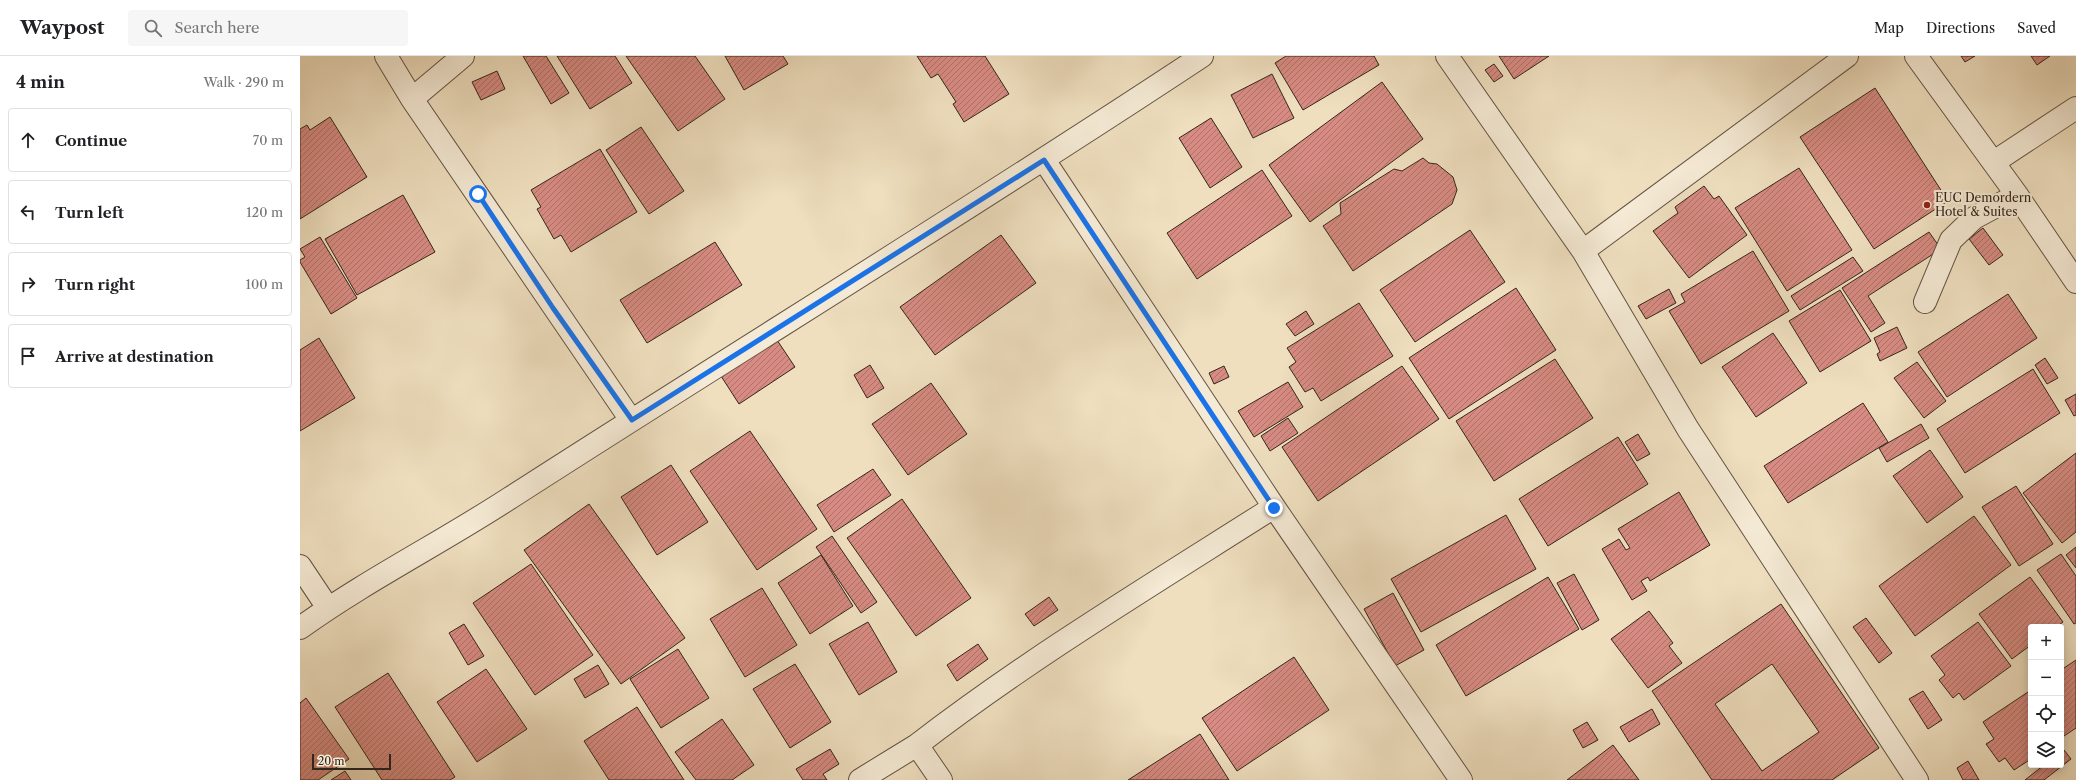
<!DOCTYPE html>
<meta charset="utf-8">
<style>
body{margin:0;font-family:"Libre Caslon Text",serif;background:#f6f6f6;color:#202124}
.controls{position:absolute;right:12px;bottom:12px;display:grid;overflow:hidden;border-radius:4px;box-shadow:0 2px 10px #0003}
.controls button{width:36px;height:36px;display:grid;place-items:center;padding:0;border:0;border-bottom:1px solid #e0e0e0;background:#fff;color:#202124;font:20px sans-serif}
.scale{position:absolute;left:12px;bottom:10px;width:79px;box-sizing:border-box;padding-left:4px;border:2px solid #34261b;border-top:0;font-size:11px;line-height:14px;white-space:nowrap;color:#34261b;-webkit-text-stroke:3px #f5ead5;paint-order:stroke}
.stop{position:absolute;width:12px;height:12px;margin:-9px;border:3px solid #1a73e8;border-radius:50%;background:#fff}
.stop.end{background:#1a73e8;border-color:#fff;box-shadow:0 1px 4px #0008}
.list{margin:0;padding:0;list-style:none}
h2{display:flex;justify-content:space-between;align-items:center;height:52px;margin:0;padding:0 16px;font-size:17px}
h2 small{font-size:13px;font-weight:400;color:#757577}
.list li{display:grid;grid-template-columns:26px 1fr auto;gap:12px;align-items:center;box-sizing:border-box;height:64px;margin:0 8px 8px;padding:0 8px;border:1px solid #e0e0e0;border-radius:4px}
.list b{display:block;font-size:15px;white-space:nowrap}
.list em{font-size:13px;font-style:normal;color:#757577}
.icon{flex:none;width:22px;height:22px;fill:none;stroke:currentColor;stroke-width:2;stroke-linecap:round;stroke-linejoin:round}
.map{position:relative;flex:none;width:1776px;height:724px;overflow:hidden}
header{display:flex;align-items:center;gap:24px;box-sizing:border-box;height:56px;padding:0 20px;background:#fff;border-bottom:1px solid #e0e0e0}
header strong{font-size:19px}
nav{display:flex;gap:22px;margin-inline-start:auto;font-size:14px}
.search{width:280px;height:36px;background:#f6f6f6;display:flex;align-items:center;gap:10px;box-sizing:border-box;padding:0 14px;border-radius:4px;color:#757577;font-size:15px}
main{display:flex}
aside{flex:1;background:#fff}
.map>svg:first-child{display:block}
.building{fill:url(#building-hatch);stroke:#34261b;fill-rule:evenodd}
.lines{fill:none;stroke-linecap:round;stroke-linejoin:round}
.street-casing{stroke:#635444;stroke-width:24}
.street{stroke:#f5ead5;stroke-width:22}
.route{stroke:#1a73e8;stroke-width:5}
.poi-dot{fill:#8f2418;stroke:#f5ead5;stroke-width:1.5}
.labels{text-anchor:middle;stroke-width:4;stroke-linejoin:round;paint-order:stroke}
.poi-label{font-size:12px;fill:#34261b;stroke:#f5ead5;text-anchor:start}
</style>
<header>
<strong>Waypost</strong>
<div class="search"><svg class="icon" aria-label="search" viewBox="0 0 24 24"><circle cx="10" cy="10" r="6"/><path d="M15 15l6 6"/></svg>Search here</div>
<nav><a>Map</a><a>Directions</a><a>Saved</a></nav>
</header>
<main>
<aside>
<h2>4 min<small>Walk · 290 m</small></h2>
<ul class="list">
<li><svg class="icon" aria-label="ahead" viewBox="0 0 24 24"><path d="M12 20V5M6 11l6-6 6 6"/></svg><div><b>Continue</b></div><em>70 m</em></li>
<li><svg class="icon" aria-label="left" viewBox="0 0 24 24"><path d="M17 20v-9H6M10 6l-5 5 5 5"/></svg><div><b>Turn left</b></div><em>120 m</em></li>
<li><svg class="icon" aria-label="right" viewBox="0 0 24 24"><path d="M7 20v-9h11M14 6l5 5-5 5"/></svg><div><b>Turn right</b></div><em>100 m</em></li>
<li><svg class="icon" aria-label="arrive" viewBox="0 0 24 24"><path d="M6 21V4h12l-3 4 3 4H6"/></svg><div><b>Arrive at destination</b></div></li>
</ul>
</aside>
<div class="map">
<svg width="1776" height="724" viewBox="0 0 1776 724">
<defs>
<pattern id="building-hatch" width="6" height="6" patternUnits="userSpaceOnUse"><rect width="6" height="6" fill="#d78b82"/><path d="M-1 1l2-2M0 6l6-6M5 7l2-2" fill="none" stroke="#af716a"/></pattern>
</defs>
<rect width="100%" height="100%" fill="#efdfbf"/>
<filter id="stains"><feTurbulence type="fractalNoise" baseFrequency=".005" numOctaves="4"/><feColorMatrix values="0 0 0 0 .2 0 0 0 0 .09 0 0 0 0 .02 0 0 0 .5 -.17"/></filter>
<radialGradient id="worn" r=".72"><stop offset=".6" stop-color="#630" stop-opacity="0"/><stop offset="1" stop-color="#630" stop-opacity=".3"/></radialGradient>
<path class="building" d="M223,0h23l23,37 -18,11z
M257,0h58l17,27 -42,26z
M326,0h69l30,43 -47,32z
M425,0h58l5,8 -44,26z
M617,0h68l24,38 -45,28 -11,-18 3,-2 -18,-28 -7,4z
M986,0h88l5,9 -76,45 -28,-47z
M1199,0h50l-35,23z
M1661,0h14l-10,6z
M1731,0h19l-13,9z
M1194,8l9,12 -9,6 -9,-12z
M197,15l8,18 -24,11 -9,-18z
M972,18l22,44 -41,20 -22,-43z
M1082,26l41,57 -113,83 -41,-57z
M1575,32l73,113 -74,48 -74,-112z
M30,61l37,60 -67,42v-90l7,-4 3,5z
M911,62l31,49 -32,21 -31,-50z
M341,71l43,64 -35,23 -43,-64z
M300,93l37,63 -66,40 -10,-17 -7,4 -17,-30 4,-2 -10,-17z
M1123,102l6,5 8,1 16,13 4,13 -5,14 -99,67 -30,-45 18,-12 -1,-11 54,-34 8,2z
M1499,112l53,82 -65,41 -52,-83z
M962,114l30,46 -95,63 -30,-46z
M1404,130l10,13 5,-3 28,39 -58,43 -36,-47 25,-18 -3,-6z
M103,139l32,57 -78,43 -32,-56z
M1683,172l20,27 -14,10 -20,-26z
M1170,174l35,52 -90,60 -35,-52z
M1629,176l12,17 -73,47 17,27 -14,9 -29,-44z
M701,179l35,48 -101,72 -35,-48z
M20,181l37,61 -26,16 -31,-52v-2l5,-3 -5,-8z
M415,186l27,43 -95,58 -27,-43z
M1453,195l36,60 -88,53 -32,-53 16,-9 -4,-8z
M1553,201l10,14 -63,39 -9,-14z
M1216,232l40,62 -107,69 -40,-61z
M1369,233l7,14 -30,16 -8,-13z
M1540,234l31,51 -51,31 -31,-51z
M1708,238l29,44 -90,59 -29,-45z
M1059,247l34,53 -72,45 -8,-13 -8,4 -16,-25 7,-5 -9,-14z
M1006,255l8,13 -19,12 -9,-12z
M1597,271l10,21 -27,13 -3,-7 3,-2 -6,-14z
M1473,277l34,50 -51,34 -34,-50z
M19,282l36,60 -55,33v-81z
M477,284l18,27 -56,37 -18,-28z
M1745,302l13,20 -11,6 -12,-19z
M1255,303l38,59 -99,63 -38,-60z
M1617,306l29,39 -22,17 -30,-40z
M570,309l14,23 -17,10 -13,-23z
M924,310l5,11 -15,7 -5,-11z
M1102,310l37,53 -121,82 -36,-54z
M1733,313l27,44 -95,60 -28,-44z
M988,326l15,25 -49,30 -16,-26z
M631,327l36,51 -59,41 -36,-51z
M1776,338v21l-2,1 -9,-16z
M1563,347l25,39 -100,61 -24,-37z
M988,362l10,15 -28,18 -9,-15z
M1621,368l8,14 -42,24 -8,-14z
M450,375l67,98 -60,41 -67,-99z
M1338,378l12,20 -13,7 -12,-19z
M1318,381l30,47 -100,62 -29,-47z
M1630,394l33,47 -36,26 -34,-47z
M1776,397v79l-14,11 -39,-50z
M371,409l37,57 -51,33 -36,-58z
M573,413l18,26 -57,37 -17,-27z
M1716,430l37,58 -34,22 -37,-59z
M1379,436l31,53 -60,36 -2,-4 -7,4 6,10 -15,9 -30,-51 17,-10 7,11 4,-2 -12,-19z
M602,443l69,99 -55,38 -69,-98z
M289,448l96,134 -64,46 -97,-134z
M1206,459l30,54 -115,63 -30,-53z
M1674,460l37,49 -96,71 -36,-50z
M532,480l45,66 -16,11 -45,-66z
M1776,491v21l-10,-13z
M1761,498l15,22v47l-2,1 -37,-54z
M521,499l32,51 -43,28 -32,-51z
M231,508l62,91 -58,40 -62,-92z
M1274,518l25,46 -17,10 -25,-47z
M1248,521l31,52 -113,67 -30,-51z
M1730,521l33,45 -7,5h-25v18l-19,14 -33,-45z
M462,532l35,57 -52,32 -35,-58z
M1093,537l31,57 -29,16 -31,-57z
M749,541l9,13 -24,16 -9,-12z
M1481,548l98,144 -47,32h-120l-60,-89zM1472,608l47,68 -57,39 -47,-67z
M1349,555l24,32 -4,3 13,17 -34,25 -37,-49z
M1566,562l26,35 -13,10 -26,-36z
M568,566l29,50 -38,23 -30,-51z
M1678,566l33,44 -47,34 -5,-7 -6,5 -14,-18 6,-5 -14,-19z
M164,568l20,32 -16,9 -19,-32z
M678,588l10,15 -31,22 -10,-16z
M378,593l31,49 -48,30 -31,-49z
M994,601l35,53 -92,61 -35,-53z
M1776,604v68l-15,10v-68z
M495,608l36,58 -41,26 -37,-59z
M298,609l11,19 -24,14 -11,-19z
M186,613l41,60 -50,33 -40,-60z
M88,617l67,104 -5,3h-68l-47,-73z
M1731,634v69l-17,11 -9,-12 -6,4 -13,-18 8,-5 -11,-17z
M1623,635l19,29 -14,9 -19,-30z
M6,642l43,61 -31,21h-18v-77z
M337,651l47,73h-75l-25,-39z
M1352,653l8,15 -31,18 -9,-15z
M422,663l32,46 -22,15h-36l-21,-28z
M1287,666l11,18 -15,8 -10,-18z
M900,678l29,46h-101z
M1313,689l26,35h-72z
M530,693l9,15 -16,10 4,6h-24l-7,-11z
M1764,694l7,9 -27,21h-19l19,-15h17v-12z
M1668,705l11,19h-16l-6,-12z
M45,715l6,9h-20z"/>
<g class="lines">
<g class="street-casing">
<path id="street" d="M86,0l26,43
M163,0l-51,43 219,321
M1147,0l136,195 105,178 229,351
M1616,0l101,139 59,87
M744,104l230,347 187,273
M1694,106l82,-54
M1283,195l264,-195
M1625,246l26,-62 23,-22 43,-23
M0,510l28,42
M0,572c67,-48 141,-85 210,-130 230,-148 464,-291 692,-442
M617,689c113,-87 236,-161 357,-238
M560,724l57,-35 24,35"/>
</g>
<use href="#street" class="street"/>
</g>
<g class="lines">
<path class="route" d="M178,138l75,114 79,112 412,-260 230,348"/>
</g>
<circle class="poi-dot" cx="1627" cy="149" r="4"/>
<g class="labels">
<g class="poi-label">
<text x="1635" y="146">EUC Demordern<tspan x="1635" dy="14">Hotel &amp; Suites</tspan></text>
</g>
</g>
<rect width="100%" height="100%" filter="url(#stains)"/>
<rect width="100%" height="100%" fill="url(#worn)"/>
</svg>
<div class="controls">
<button>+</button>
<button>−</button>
<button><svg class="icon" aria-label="locate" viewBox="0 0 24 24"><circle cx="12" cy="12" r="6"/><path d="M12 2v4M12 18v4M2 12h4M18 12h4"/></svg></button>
<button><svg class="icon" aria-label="layers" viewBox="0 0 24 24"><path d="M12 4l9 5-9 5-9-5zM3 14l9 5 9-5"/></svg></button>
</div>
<div class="scale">20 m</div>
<div class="stop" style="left:178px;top:138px"></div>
<div class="stop end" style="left:974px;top:452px"></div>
</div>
</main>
